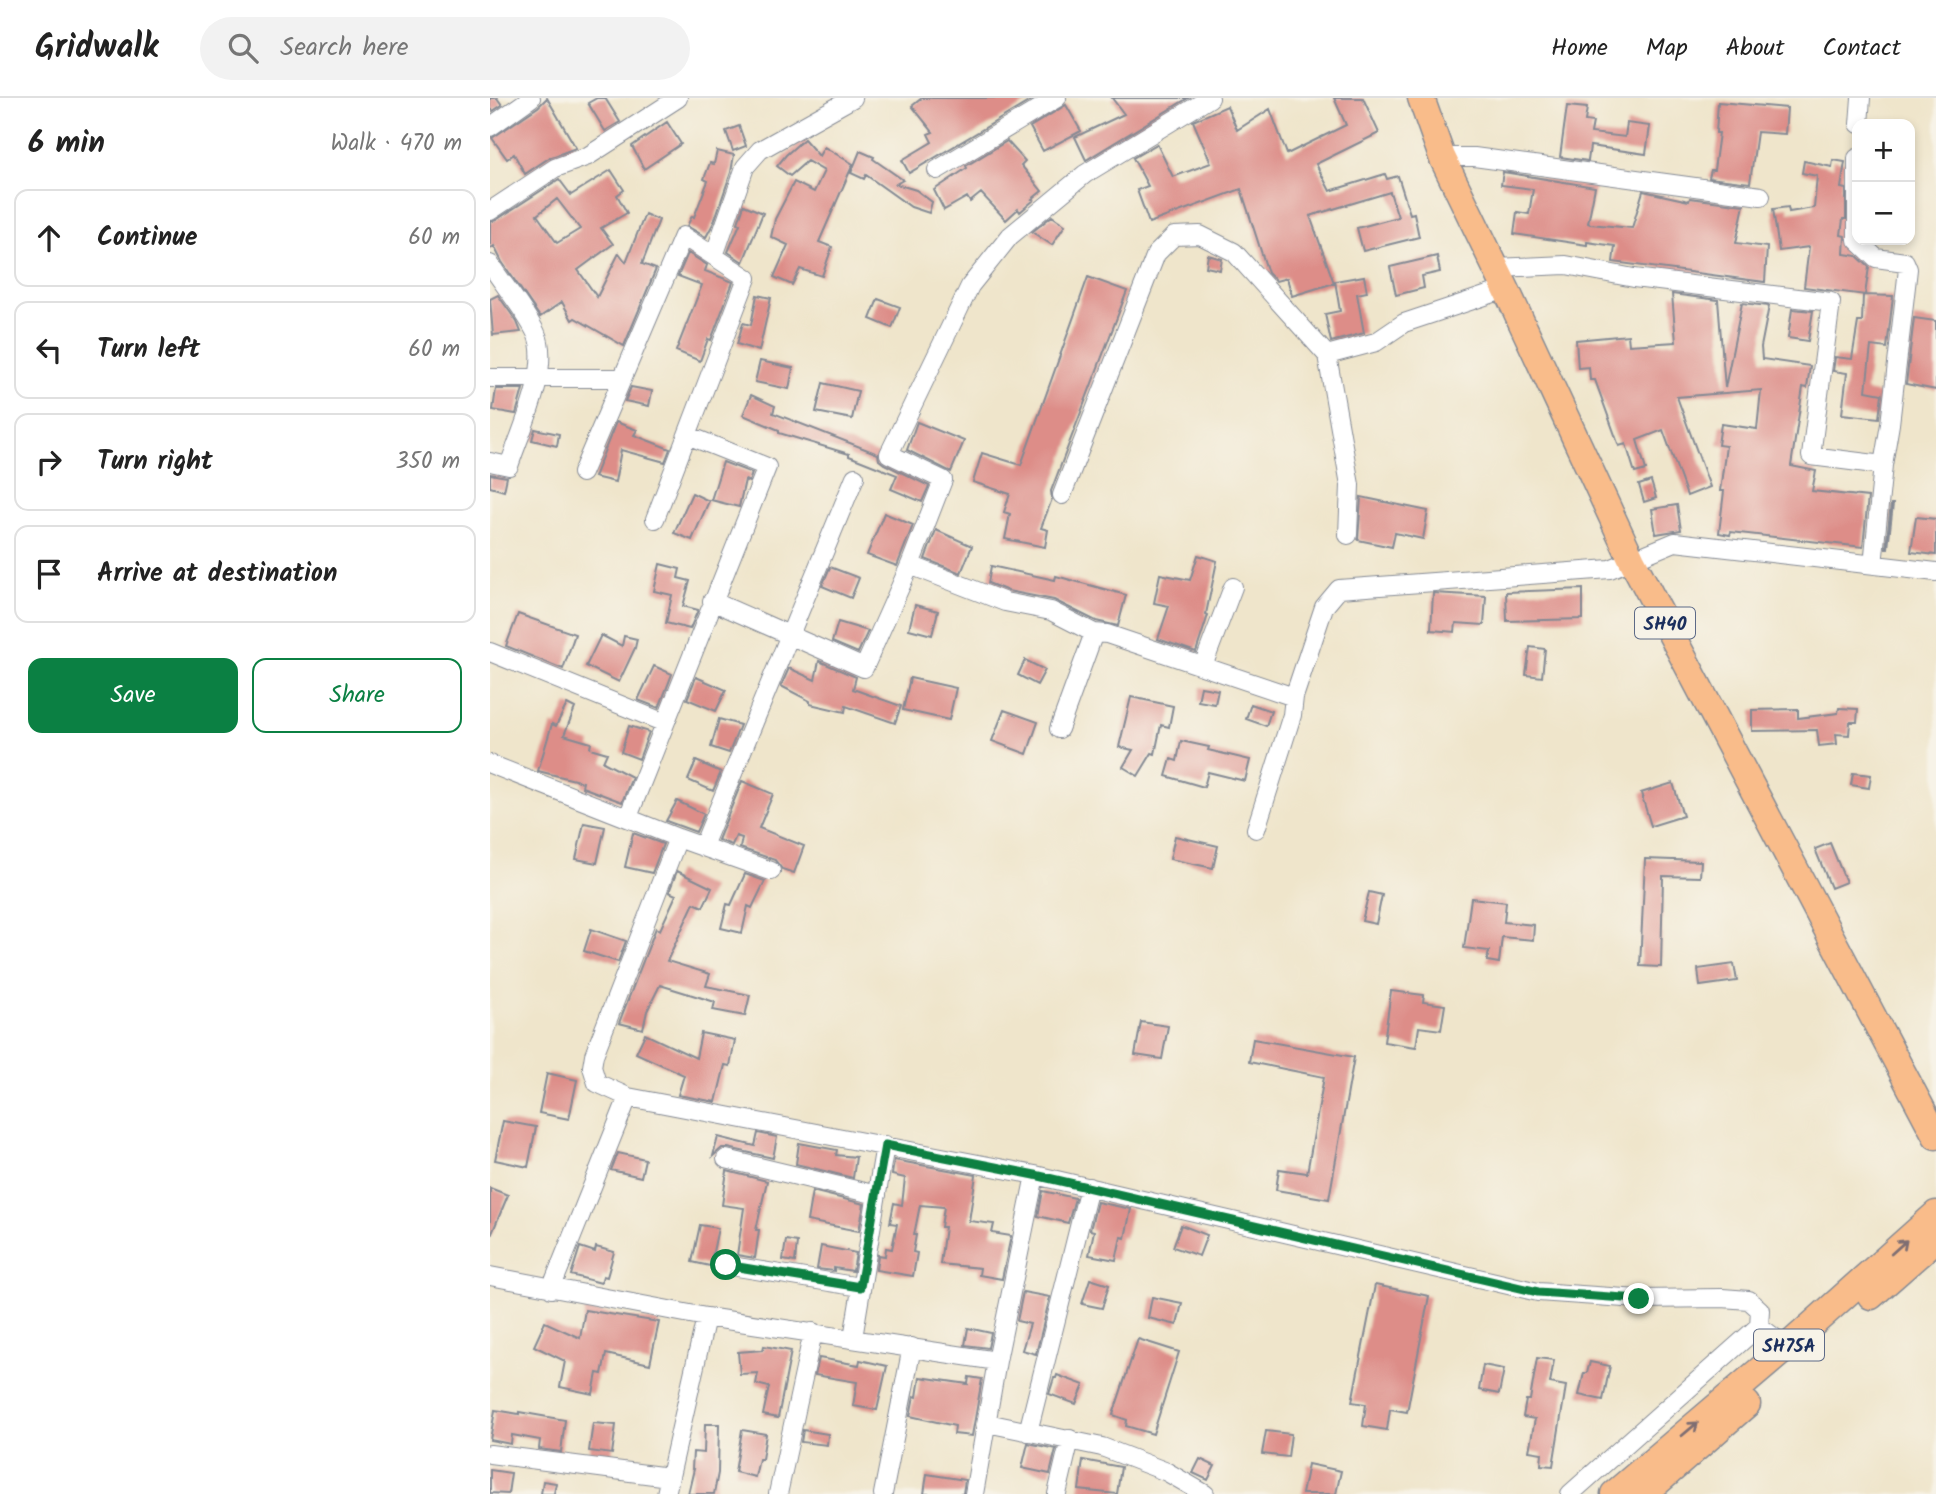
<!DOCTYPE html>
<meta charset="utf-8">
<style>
body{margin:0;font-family:Kalam,sans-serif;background:#f2f2f2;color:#222}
.controls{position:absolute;right:21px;top:21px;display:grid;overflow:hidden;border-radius:14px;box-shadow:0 4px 10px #0003}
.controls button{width:63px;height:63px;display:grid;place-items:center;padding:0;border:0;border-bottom:2px solid #e0e0e0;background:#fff;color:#222;font:35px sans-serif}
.stop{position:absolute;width:21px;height:21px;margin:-16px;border:5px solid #0b8043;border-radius:50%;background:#fff}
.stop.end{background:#0b8043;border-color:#fff;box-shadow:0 2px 7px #0008}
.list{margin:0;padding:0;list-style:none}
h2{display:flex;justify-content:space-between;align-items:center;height:91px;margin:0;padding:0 28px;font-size:30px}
h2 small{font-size:23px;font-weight:400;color:#767676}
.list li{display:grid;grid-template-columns:46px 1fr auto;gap:21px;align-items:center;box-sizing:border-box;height:98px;margin:0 14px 14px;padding:0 14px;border:2px solid #e0e0e0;border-radius:14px}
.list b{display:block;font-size:26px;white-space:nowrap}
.list em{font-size:23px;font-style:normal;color:#767676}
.actions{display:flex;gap:14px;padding:21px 28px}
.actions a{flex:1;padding:16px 0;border:2px solid #0b8043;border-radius:14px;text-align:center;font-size:24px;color:#0b8043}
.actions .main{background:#0b8043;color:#fff}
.icon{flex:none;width:38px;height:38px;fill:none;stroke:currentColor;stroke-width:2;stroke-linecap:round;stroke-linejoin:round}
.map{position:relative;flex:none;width:1446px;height:1396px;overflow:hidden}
header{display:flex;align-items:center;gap:42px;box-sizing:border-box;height:98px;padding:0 35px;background:#fff;border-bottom:2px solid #e0e0e0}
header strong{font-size:33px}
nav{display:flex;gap:38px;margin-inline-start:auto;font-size:24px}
.search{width:490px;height:63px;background:#f2f2f2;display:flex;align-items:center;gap:18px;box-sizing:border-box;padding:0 24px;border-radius:38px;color:#767676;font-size:26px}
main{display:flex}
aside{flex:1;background:#fff}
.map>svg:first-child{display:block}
.building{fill:#dd8d88;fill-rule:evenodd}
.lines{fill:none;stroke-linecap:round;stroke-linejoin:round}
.minor-casing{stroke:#858a94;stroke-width:20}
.primary-casing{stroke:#858a94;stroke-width:29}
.minor{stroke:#fff;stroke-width:18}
.primary{stroke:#f9bc8a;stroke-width:26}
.oneway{stroke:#7f6e72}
.route{stroke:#0b8043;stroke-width:9}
.labels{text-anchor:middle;stroke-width:5;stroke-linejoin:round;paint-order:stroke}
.shield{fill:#f7f3e8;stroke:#5d6a87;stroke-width:2}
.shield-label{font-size:19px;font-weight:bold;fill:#1b2f5e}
</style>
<header>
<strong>Gridwalk</strong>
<div class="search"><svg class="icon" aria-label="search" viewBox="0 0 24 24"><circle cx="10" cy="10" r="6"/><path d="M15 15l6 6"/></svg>Search here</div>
<nav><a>Home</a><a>Map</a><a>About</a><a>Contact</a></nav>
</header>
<main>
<aside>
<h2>6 min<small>Walk · 470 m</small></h2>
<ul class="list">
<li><svg class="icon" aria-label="ahead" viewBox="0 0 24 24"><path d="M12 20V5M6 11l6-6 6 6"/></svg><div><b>Continue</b></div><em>60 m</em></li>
<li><svg class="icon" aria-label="left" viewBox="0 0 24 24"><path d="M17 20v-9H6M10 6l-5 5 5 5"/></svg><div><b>Turn left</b></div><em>60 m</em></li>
<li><svg class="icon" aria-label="right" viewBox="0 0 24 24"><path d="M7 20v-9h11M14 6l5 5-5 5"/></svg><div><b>Turn right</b></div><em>350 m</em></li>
<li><svg class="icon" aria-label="arrive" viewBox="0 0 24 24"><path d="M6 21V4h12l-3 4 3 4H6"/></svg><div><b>Arrive at destination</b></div></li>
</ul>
<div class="actions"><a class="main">Save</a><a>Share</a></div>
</aside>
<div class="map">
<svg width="1446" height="1396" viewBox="0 0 1446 1396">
<rect width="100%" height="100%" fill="#f7f3e8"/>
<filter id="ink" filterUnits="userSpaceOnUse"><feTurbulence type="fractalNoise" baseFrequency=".0143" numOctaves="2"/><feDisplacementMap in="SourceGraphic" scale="14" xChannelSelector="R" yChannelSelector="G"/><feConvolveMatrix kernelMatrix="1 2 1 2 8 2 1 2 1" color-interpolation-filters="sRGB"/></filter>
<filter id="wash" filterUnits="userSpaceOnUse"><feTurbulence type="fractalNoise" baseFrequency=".00686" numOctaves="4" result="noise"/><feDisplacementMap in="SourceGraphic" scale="28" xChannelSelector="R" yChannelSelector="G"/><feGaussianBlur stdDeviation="1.57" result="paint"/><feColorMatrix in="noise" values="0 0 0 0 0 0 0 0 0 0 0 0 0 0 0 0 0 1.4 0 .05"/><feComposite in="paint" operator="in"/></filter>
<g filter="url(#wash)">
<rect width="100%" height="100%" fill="#efe5cb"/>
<g id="blocks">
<path class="building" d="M0,0h7l5,7 -9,6 -3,-3z
M57,0l29,50 -27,10 -24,16 -11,-20 -7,5 -15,-21 46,-31z
M107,0h8l15,24 -15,9 -17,-28z
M432,0h113l-126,75 -7,-13 30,-18 -4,-8 5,-2 -21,-26z
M622,0h76l-102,62 -11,-23 49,-23z
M844,0h29l16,35 -63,31 14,27 55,-17 2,5 11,-3 12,38 4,-1 5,24 -56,14 -6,-23 41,-11 -8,-25 -80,24 24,67 -42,13 -5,-18 -11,3 -8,-8 -27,-84 -92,34 -12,-33 11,-4 -15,-28 24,-14 16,33 38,-14 -18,-42 34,-15 10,24 33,-21 17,45 59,-29z
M1228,4l69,6 -2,26 -28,-2 -7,51 -41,-5 2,-8h3l5,-37h-3z
M576,7l15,26 -38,20 -13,-24z
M1077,8l20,2 -2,13 8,1 -2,11 34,4 2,-14 23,3 -4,28 -56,-8 -2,15 -28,-4z
M177,24l14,22 -37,25 -12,-23z
M249,28l7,20 -13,5 -7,-20z
M314,41l15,17 5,-9 29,17 -34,78 13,5 -10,29 -22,-7 -8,16 -18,-8 14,-32 -17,-8 4,-18 19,-37 20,10 10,-21 -17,-10 -17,15 -13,-10 9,-11z
M517,43l18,20 -4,4 21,26 -10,8 2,1 -14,12 -2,-3 -12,11 -25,-27 -11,9 -3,-5 -23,13 -10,-20 33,-22 -1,-2z
M227,53l17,4 -3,17 -17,50 -8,15 -19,-11 5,-10 2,1 14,-36 -4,-2 6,-16 4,1z
M370,53l14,6 -1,2 30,21 -7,4 20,6 16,12 -3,11 -18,-6 -45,-32 -2,4 -13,-6z
M1343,62l12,2 -4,26 5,1v30h-3l-2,16 4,1 -1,18 13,2 12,11 -4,28 -61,-8 5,-40 -30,4 -6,-42 15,-2 1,5 25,-4 3,-32 -15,-3 2,-12 28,6z
M121,72l13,20 -7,5 10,18 -26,15 12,16 -35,26 19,27 22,-44 7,9 19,-48 14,6 -17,44 14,5 -32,77 -49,-28 -3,2 -10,-18 -22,15 -38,-55 -8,-16 -4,3v-27l6,-2 63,-41 12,16zM67,101l23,30 -23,14 -20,-28z
M1013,74l92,15 -7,36 2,1 42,4 11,-37 46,10 1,-3 54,7 -8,38 31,4 -2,35 -152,-20 2,-16 -28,-4v3l-73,-11 3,-22 12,2 4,-25 -32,-4z
M254,107l19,8 -20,49 -15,-10 12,-28 -2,-1z
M562,118l13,9 -13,20 -20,-13z
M198,155l19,12 -2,6 28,11 -22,58 -3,-1 -8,22 -24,-10 26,-66 -24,-9z
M718,157l14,4 -2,11 -14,-3z
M947,158l3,16 -18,4 2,12 -28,7 -6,-28z
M874,178l3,16 -10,2 7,39 -33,9 -6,-28 15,-3 -5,-30z
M598,179l39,14 -76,200 1,8 -11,29 7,2 -3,17 -40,-8 5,-25 -6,-2 6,-18 -37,-12 9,-29 39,12z
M1182,196l46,6 7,88 17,-85 27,3 -8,41 1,12 48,7 -3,22 -4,-1 -12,79 25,5 -4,20 56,6 -5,50 -132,-15 -1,3 -11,-2 5,-42h-4l6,-45 -8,-1 3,-21 36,5 4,-39 -84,7 33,90 -23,9 -24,-66 -26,10 9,30 -11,3 -9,-29 -7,2 -24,-66h-5l-1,-13 -11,1 -2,-28 52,-5 1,10 47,-3z
M8,197l19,27 4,10 -28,3 -3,-36z
M267,197l14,3 -12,53 -22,-7 6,-21 8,2z
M1373,197l30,1 -6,52 -16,-2 -5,45 16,3 -3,24 -37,-4 5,-41 -14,-2 2,-14 17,2 6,-37h4z
M388,201l22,8 -8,21 -22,-9z
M1302,211l21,2 -5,30 -20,-3z
M1424,220l22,3v69l-30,-6z
M270,263l33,7 -4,21 -34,-7z
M333,285l35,8 -6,28 -36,-7z
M141,289l21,4 -3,15 -24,-5z
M6,291h27l-7,25 -23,-4z
M261,297l24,11 -2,7 105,41 1,6 5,4 45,22 -7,16 -31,-13 6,-14 -48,-19v-2l-70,-21v-3l-36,-15z
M126,324l21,8 -3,5 36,14 -5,13 -44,-12 -6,32 -21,-5z
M427,324l47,19 -13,31 -44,-22z
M45,331l24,5 -2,12 -25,-6z
M233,364l29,11 -3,9 -4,-2 -6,27 -28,-7z
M0,376l17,3 -3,14 -14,-4z
M1161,383l5,17 -12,4 -5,-17z
M202,395l17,8 -17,39 -18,-7z
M871,399l67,14 -5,28 -28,-6 -3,14 -34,-7z
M1401,406h2l-5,44h-2z
M1187,407l4,25 -25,4 -4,-25z
M394,415l29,12 -16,41 -30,-11z
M1426,419l20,2v36l-25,-3z
M446,432l36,16 -11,27 -36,-14z
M708,457l19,6 -11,53 2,1 -12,37 -38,-13 11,-33 -15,-3 6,-29 30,6z
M170,466l20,5 -2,9 12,3 -7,25 15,4 -8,19 -24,-6 6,-28 -18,-4z
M501,468l64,14 1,-4 70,19 -8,31 -22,-5 -42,-21 -46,-9 -20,-8z
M340,469l29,11 -8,20 -29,-12z
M1093,491v30l-76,2 -1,-29z
M943,495l53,3 -2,29 -28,-2 -1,9 -24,-2z
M425,507l23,6 -6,24 -23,-6z
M28,516l57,20 -12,35 -57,-23z
M348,524l30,9 -10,22 -26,-11z
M111,537l21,11 2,-10 13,3 -2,9 -16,34 -33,-16z
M1040,549l15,2 -3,28 -16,-2z
M535,562l20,10 -8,15 -19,-10z
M329,563l37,16 -3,12 48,17 -6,17 -49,-17 -1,6 -35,-8v-3l-29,-15 8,-18 26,12z
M164,568l18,8 -13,34 -21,-8z
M206,579l30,13 -10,21 -29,-12z
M420,580l46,10 -7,32 -46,-10z
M711,589l17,3 -3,14 -17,-3z
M641,599l42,9 -4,21 -8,-2 -6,29 -3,-1 -14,23 -15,-9 10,-17 -14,-3z
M77,606l8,4 -11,27 27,8 -1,5 17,5 -4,9 29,15 -10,25 -40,-15 1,-5 -45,-11 14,-47 4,2z
M761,606l20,7 -5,15 -20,-7z
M1349,610l19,1 -1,13h-7l-1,13 -13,-1 1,10 -18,2 -2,-16 -65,1v-21l46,-1v9l40,-5z
M514,612l34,12 -11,32 -35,-13z
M229,621l21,6 -11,28 -18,-6z
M139,628l20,6 -10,27 -18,-7z
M691,643l28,6 -1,3 42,10 -5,21 -37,-9 -4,15 -38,-11 5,-17 6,2z
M206,663l25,11 -8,19 -25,-11z
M1363,675l18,2 -2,13 -18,-3z
M252,683l31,13 -14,34 45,18 -10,27 -12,-4 -7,-9 -35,-12 2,-10 -6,-2 -4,9 -14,-5z
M1183,685l10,33 -32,10 -10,-33z
M187,703l27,13 -8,18 -30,-11z
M94,725l21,4 -8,36 -21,-4z
M143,735l30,11 -11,29 -27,-6z
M685,738l43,10 -5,22 -43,-9z
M1340,745l16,39 -15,6 -16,-39z
M1155,761l56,2 -1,16 -37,-1 -2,91 -21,-1z
M187,773l35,17 -9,19 -9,-4 -27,58 43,13 -4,12 44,9 -5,21 -32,-6 2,-8 -55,-17 -13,26 -4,18 -24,-6 37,-95 4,2 16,-35 -7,-3z
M255,776l20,7 -13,27 -4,-2 -6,27 -21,-5 6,-24 4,1z
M879,794l13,3 -6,29 -14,-3z
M981,800l35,4 -2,20 30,3 -1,15 -31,-3 -3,26 -12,-2 2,-10 -25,-3z
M101,831l35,12 -8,21 -34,-11z
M1244,866l3,17 -37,5 -2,-17z
M901,893l33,4 -1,7 22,3 -4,25 -22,-3 -3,20 -32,-5z
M651,924l27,4 -6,33 -27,-4z
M211,935l34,7 -5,26 -5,-1 -9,37 -38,-7 6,-20 -48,-22 9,-19 51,24z
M763,941l101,18 -25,142 -53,-9 3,-21 28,4 17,-96 -75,-15z
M57,975l30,7 -8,39 -30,-6z
M13,1023l33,6 -8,40 -33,-7z
M268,1035l19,4 -4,21 -45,-10h-6l-9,8 5,-19 37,9z
M309,1045l38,7 -1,5 20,2 -3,21 -57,-14z
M128,1055l27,6 -4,18 -30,-7z
M404,1062l82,15 -7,46 25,3 -2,9 19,3 -9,43 -23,-4 1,-7 -40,-4 5,-37h-4l3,-20 -24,-2 -6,30h2l-3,17 4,1 -4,23 -37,-6 2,-15 7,1 1,-8 6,1 5,-25 -7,-1 4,-20 8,2 3,-27 -13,-3z
M237,1073l40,10 -11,49h3l-4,28 -18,-3 7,-47 -22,-3z
M0,1090l18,7 -18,43z
M322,1093l52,13 -5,27 -52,-10z
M553,1093l32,7 -7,25 -30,-7z
M607,1104l34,7 -6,29 -4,-1 -5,23 -27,-5 5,-24 -4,-1z
M210,1127l18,3 -8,38 -18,-4z
M691,1127l26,10 -8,21 -26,-9z
M296,1142l11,2 -2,20 -12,-2z
M331,1148l35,7 -3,18 -19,-3v3l-17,-2z
M90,1149l15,5 1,-5 18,5 -7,25 -4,-1 -2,7 -30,-8z
M600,1181l19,6 -7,23 -20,-4z
M885,1187l54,11 -22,116 -17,-3 -3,21 -24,-4 3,-22 -14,-2z
M533,1194l27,5 -14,57 -14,-4 8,-26 -13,-3z
M662,1199l30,6 -5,22 -29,-7z
M95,1212l74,12 -9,42 -44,-10 -4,20 -5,-1 -4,21 -33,-7 5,-26 -31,-15 11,-24 35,16z
M478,1230l23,5 -3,15 -23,-3z
M648,1241l41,13 -26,82 -27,-8 1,-6 -14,-5z
M274,1248l27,5 -13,67 -15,-3 6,-28 -13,-3 2,-11 -18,1 -2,-22 25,-2z
M329,1260l40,7 1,-5 27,6 -10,44 -24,-4 4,-24 -42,-7z
M1047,1260l17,2 -4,23 16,3 -13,80 -12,-1 1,-12 -13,-2 6,-32 -12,-2 3,-17h4z
M1100,1264l20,4 -7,34 -24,-5 5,-22h3z
M993,1267l21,4 -5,25 -20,-4z
M567,1277l27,10 -8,19 -27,-10 5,-16h2z
M430,1279l48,7 1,-7 13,2 -10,57 -18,-2 1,-8 -45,-10 4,-20 3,1z
M5,1312l24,4v-2l46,8 -4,32 -22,-3 1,-9 -28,-5 -1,9 -21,-4z
M103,1325l23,2 -4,29 -23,-3z
M215,1326h14l-1,49 -4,21h-26l6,-25h-2l1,-17 11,1z
M252,1332l24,4 -4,25h-3l-4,18 -20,-5z
M313,1332l25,4 -1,11 -26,-3z
M776,1333l25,3 -3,23 -26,-3z
M538,1345l28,6 -6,25 -28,-6z
M710,1361l15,7 -7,14 -15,-7z
M593,1362l38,7 -4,27 -38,-4z
M818,1366l33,7 -5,23h-34z
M0,1372l21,3 -3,21 -18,-1z
M437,1376l38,6 -2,14h-39z
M53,1383l13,2 -2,11h-13z"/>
</g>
</g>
<g filter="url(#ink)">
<use href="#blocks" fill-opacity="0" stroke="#858a94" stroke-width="2"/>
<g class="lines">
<g class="minor-casing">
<path id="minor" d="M1369,26l2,-26
M0,29l41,-29
M952,59h32l287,39
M1367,60v81
M447,72l120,-72
M0,113l65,-43 33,-12 90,-58
M1367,142l19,18 29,4 3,7 -18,155 -7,41 -10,100
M224,158l31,-89 15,-17 93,-52
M0,166c14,22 35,46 46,69 16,34 -16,99 -27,133l-19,-4
M1006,170l70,-3 68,13 197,24 -20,154 72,9
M837,257l23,130 -2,50
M0,280h132
M92,375l101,-237 64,42 -92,241
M572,397l94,-241 18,-18 26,-1 34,17 93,103 49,-13 28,-19 102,-34
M420,467l95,37 46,9 43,22 13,1 187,63
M222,503l152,67 46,-103 33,-85 -54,-26 81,-168 40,-50 75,-62 125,-76
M0,554l175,71
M713,568l30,-79
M569,631l35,-96
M0,666l188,74 93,33
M138,719l139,-350 -80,-32
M766,731l36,-114 2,-18 30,-90 15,-18 271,-20 65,-27 261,30
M188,740l-84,217 -2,12 5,16 31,14 407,78 503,117 101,7 83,-1 27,2 11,10 -1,16 28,21
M213,748l152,-369
M236,1061l151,36
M235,1167l135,22
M0,1178l216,41 -40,177
M61,1191l77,-192
M216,1219l291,44
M363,1240l32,-193
M497,1325l115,24 65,25 38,22
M538,1334l61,-245
M0,1356l179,23
M288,1396l35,-162
M393,1396l29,-147
M484,1396l23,-133 38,-186
M567,1396l13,-55
M1080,1396l189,-168"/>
</g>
<g class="primary-casing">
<path id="primary" d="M931,0l21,59 64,132 126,271 304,576
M1381,1198l65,-57
M1124,1396l173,-147 149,-133
M1154,1396l103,-90"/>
</g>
<use href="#minor" class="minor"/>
<use href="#primary" class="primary"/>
</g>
<defs><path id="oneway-shaft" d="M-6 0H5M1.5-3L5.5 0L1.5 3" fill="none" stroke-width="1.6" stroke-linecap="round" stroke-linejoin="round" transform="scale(1.75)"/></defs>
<g class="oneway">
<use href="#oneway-shaft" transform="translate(1409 1149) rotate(-42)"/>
<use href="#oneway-shaft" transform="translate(1200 1331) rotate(-40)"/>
</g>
</g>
<g class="lines" filter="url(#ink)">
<path class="route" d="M236,1167l134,22 25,-142 150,30 503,117 101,7"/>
</g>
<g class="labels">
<g class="shield">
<rect x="1145" y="509.5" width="60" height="31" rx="5"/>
<rect x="1264" y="1231.5" width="70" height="31" rx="5"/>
</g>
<g class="shield-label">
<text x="1175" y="532">SH40</text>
<text x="1299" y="1254">SH75A</text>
</g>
</g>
</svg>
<div class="controls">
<button>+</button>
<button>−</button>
</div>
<div class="stop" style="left:236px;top:1167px"></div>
<div class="stop end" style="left:1149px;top:1201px"></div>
</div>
</main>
